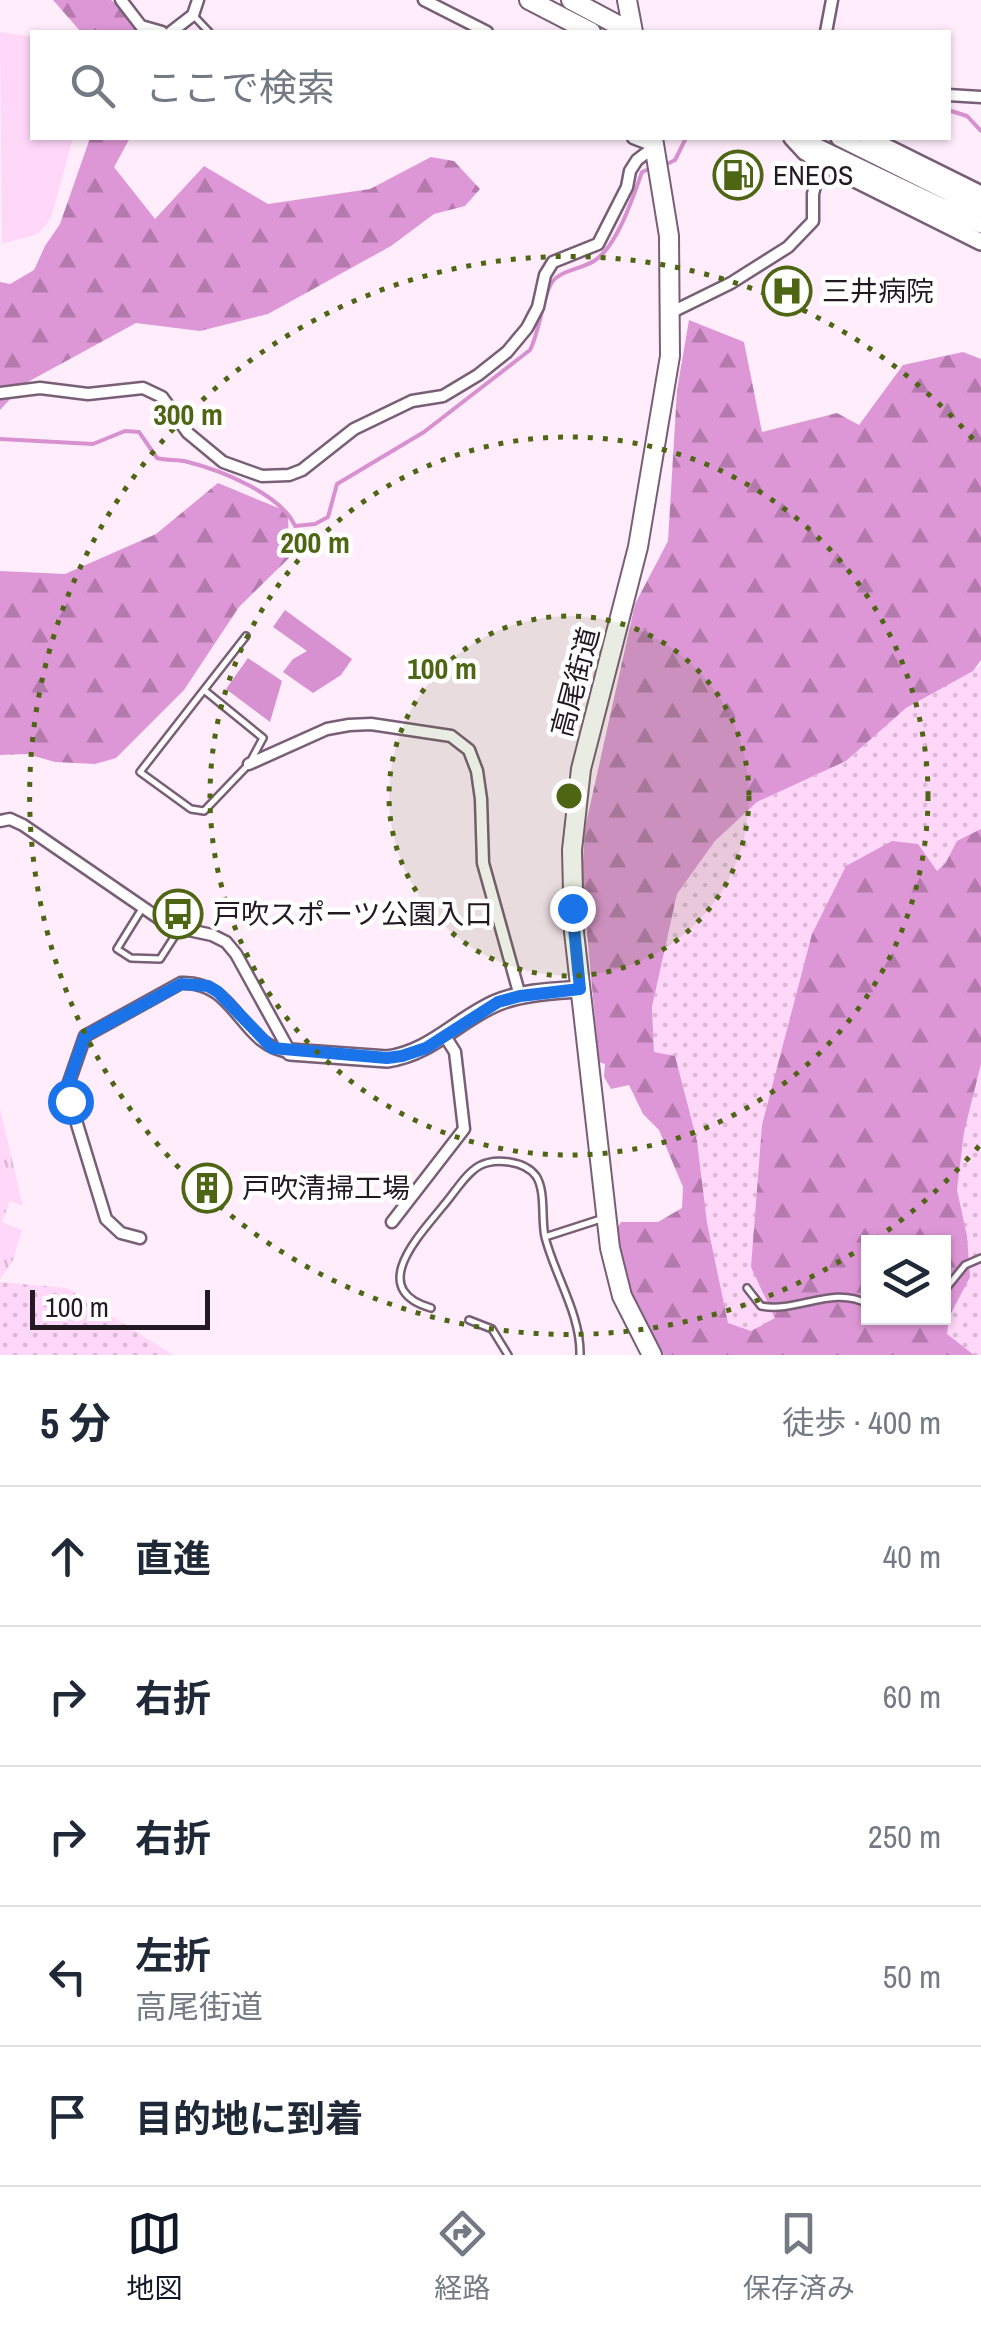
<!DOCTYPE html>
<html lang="ja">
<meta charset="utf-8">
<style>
body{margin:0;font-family:"Archivo Narrow","Noto Sans JP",sans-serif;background:#f2f2f3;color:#1f2937}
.controls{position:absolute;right:30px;bottom:30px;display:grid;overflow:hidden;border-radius:0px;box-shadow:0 2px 8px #0004}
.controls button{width:90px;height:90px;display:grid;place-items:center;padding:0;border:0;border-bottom:2px solid #e0e1e3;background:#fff;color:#1f2937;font:50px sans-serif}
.scale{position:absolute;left:30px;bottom:25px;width:180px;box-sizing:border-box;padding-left:10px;border:5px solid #231922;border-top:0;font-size:28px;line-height:35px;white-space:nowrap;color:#231922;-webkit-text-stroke:8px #fff;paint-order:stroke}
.stop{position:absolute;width:30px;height:30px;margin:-22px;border:8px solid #1a73e8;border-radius:50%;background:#fff}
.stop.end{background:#1a73e8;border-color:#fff;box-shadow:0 2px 10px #0008}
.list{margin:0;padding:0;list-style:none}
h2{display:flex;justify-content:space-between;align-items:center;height:130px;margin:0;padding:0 40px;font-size:42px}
h2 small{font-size:32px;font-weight:400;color:#747a83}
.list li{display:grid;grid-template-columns:65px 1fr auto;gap:30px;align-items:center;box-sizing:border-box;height:140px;padding:0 40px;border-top:2px solid #e0e1e3}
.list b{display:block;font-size:38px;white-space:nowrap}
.list p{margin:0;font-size:32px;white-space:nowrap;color:#747a83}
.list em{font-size:32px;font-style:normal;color:#747a83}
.icon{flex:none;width:55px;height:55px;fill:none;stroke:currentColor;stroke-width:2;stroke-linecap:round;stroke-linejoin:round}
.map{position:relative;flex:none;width:981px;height:1355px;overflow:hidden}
.search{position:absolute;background:#fff;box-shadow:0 2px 8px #0004;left:30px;right:30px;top:30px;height:110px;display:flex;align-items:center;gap:25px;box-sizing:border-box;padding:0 35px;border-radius:0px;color:#747a83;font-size:38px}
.sheet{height:830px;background:#fff}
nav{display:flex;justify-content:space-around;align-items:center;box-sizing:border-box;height:140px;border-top:2px solid #e0e1e3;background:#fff;font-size:28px;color:#747a83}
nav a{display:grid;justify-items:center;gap:5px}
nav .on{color:#111827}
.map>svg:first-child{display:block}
.grass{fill:url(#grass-dots);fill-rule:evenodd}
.forest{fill:url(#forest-firs);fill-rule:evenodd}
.park{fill:url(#park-tufts)}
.garden{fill:#ffd7f9}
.water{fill:#d891d0}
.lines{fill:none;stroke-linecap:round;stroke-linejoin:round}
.stream{stroke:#d891d0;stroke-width:4}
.lane-casing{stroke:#785f75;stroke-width:10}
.street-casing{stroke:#785f75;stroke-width:15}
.secondary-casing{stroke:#785f75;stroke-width:20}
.primary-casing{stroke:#785f75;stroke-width:22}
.lane{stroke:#fff;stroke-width:5}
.street{stroke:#fff;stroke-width:10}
.secondary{stroke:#fff;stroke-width:15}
.primary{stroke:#fff;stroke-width:18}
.route{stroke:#1a73e8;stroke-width:12}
.ring{fill:none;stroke:#4e6514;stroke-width:5;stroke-dasharray:5 10}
.labels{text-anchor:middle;stroke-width:9;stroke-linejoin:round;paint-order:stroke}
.poi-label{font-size:28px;fill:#231922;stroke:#fff;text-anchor:start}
.street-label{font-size:28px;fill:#231922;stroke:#fff}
.centre{fill:#4e6514;stroke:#fff;stroke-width:5}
.ring-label{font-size:30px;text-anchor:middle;font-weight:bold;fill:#4e6514;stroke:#fff;stroke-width:9;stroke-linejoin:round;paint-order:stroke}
</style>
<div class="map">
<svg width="981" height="1355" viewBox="0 0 981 1355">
<defs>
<pattern id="grass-dots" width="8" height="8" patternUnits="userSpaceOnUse" patternTransform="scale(2.5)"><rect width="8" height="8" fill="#ffd7f9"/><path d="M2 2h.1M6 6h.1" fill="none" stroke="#dab8d5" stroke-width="1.8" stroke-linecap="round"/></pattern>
<pattern id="forest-firs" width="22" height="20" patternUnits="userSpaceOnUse" patternTransform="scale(2.5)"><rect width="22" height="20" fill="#de97d6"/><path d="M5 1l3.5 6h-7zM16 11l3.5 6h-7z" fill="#b47aad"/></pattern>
<pattern id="park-tufts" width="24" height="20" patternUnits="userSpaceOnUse" patternTransform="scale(2.5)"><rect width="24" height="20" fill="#ffd7f9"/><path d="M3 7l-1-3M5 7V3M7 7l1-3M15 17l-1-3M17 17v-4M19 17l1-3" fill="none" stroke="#dab8d5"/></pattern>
</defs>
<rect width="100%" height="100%" fill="#ffedfc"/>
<path class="grass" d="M981,665v690l-251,-3 -33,-112 -43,-176 -2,-57 25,-113 38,-53 42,-39 89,-41 60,-53zM868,1242h76v76h-76z
M0,1282l67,6 106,67h-173z"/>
<path class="forest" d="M53,0h58l21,16 37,16h-88z
M90,138h40l-16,29 41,52 49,-53 64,38 102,-15 61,-32 23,4 26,28 -15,17 -31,8 -43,32 -123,68 -68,17 -64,-8 -112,61 -24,26v-128l10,2 24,-14 11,-24 15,-22z
M689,320l55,22 18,90 75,-19 22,12 44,-60 60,-13 18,7v301l-8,11 -67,37 -60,53 -89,41 -42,39 -38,53 -25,113 2,45 21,4 22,85 10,82 21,100 23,8 24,-13 -24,-51 11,-142 50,-191 34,-68 46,-25 26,3 19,27 8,-7 12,-23 24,-12v235l-17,68 -7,58 10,46 3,41 -21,40 -2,17 27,21h-313l-34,-57 -16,-60 10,-16h37l24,-14 1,-21 -24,-57 -16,-16 -14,-29 -18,4 -7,-12 1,-13 -6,-2 -17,-183 3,-51 50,-224 33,-63 9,-151zM868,1242h76v76h-76z
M218,483l70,29 1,46 -50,49 -55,83 -68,68 -21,6 -40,-2 -28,-8 -27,1v-184l65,3 91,-40z"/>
<path class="park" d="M0,1109l23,97 -13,-5 -8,21 20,8 -9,30 -13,20z"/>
<path class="garden" d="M0,32l32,5v101h41l-22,80 -13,16 -36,10z"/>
<path class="water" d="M285,610l67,49 -11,16 -28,18 -30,-21 10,-13 14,-8 -34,-24z
M248,658l34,23 -12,41 -44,-33z"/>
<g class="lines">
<path class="stream" d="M948,110l19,6 14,15
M669,163l6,-3 11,-22
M0,439l93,5 32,-13 14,1 18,26c10,3 21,1 31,4 32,8 93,32 107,64l20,-2 13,-7 9,-33 87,-52 106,-82c10,-19 13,-55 22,-68 9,-12 30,-13 42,-21 23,-14 40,-66 48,-89l7,-3"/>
<g class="lane-casing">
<path id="lane" d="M193,15l16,17
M204,690l59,48 -14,26 -45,47 -13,-2 -51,-37 106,-136
M143,907l-26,42 14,9 29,1 18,-28
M545,1237l59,-19
M747,1288l14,18c37,7 71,-21 107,-2
M944,1291l21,-26 16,-7
M431,1308c-65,-19 -11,-73 12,-102 11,-12 21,-31 36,-40 16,-9 46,-5 57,10 10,15 5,43 9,61 10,39 36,78 35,118
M469,1320l23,9 16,26"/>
</g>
<g class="street-casing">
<path id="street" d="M121,0l20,26 21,6
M424,0l63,32
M171,32l22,-17 5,-15
M826,32l6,-32
M948,95l33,2
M633,138l21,8
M672,312l59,-29 57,-36 25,-26v-27l8,-32
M0,393l40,-5 48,6 55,-6 19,9 26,36 35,29 39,14 27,-1 13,-5 52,-41 58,-28 31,-5 35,-21 29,-23 20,-24 11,-21 7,-32 8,-13 45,-18 29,-57 3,-16 7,-11 17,-13
M249,764l78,-35 22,-4 22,-1 80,12 18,14 8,21 4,28 2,64 37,133
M0,821l10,-2 13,6 147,101 42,9 14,7 10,12 54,98
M392,1222l72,-93 -9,-77 -10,-16
M140,1238l-19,-5 -15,-14 -36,-118 -2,-16 17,-49 96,-53c56,-3 59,64 109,69"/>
</g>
<g class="secondary-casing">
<path id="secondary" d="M792,138l13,14 16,10 160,80
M799,138l182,87
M839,138l142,71
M868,138l113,56
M290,1052l97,7c44,-6 70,-39 109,-56 26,-11 57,-12 85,-14"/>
</g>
<g class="primary-casing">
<path id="primary" d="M529,0l62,32
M571,0l60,32
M627,0l6,32
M652,1355l-30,-59 -12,-48 -36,-316 -2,-82 9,-81 57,-222 32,-191 -1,-120 -16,-98"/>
</g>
<use href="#lane" class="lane"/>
<use href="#street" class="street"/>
<use href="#secondary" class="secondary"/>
<use href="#primary" class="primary"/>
</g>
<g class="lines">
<path class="route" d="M70,1101l-2,-17 17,-48 96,-52 27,2 10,6 54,56 115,10 15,-2 24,-8 72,-46 22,-6 60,-7 -8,-81"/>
</g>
<circle cx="569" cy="796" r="180" fill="#4e6514" fill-opacity=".12"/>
<g class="ring">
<circle cx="569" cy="796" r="180"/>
<circle cx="569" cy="796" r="359"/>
<path d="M979 1146A539 539 0 0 1 874 1240M866 1245A539 539 0 1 1 979 446"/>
</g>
<defs>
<g id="fuel-ring" transform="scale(2.5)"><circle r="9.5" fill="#fff" stroke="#4e6514" stroke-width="1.5"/><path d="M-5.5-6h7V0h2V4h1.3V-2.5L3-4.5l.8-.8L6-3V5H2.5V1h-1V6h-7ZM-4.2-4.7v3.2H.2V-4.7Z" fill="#4e6514"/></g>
<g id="hospital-ring" transform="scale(2.5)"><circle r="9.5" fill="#fff" stroke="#4e6514" stroke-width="1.5"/><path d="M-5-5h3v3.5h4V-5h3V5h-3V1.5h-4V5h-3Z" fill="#4e6514"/></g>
<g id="bus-ring" transform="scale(2.5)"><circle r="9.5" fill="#fff" stroke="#4e6514" stroke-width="1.5"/><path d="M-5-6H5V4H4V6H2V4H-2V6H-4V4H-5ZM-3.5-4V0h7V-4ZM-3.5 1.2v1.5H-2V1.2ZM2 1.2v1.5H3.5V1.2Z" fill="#4e6514"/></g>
<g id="building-ring" transform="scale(2.5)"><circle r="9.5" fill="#fff" stroke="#4e6514" stroke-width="1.5"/><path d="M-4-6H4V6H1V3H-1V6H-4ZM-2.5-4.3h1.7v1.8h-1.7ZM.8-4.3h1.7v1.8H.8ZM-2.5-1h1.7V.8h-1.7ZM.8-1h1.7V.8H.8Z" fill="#4e6514"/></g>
</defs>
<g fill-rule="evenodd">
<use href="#fuel-ring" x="738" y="175"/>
<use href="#hospital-ring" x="787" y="291"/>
<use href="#bus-ring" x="178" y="914"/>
<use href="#building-ring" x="207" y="1188"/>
</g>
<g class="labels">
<g class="poi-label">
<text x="773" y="185">ENEOS</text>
<text x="822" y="301">三井病院</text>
<text x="213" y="924">戸吹スポーツ公園入口</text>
<text x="242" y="1198">戸吹清掃工場</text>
</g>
<g class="street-label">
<text transform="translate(575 682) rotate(-75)" y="10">高尾街道</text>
</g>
</g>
<circle cx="569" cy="796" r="15" class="centre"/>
<g class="ring-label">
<text x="188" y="425">300 m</text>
<text x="315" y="553">200 m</text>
<text x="442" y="679">100 m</text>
</g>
</svg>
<div class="controls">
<button><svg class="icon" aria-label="layers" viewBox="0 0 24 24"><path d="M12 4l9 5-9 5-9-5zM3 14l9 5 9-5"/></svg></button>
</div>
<div class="scale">100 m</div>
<div class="stop" style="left:70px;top:1101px"></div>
<div class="stop end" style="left:572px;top:908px"></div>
<div class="search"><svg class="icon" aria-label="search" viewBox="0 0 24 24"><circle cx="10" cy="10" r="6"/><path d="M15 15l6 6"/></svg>ここで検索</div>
</div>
<section class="sheet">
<h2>5 分<small>徒歩 · 400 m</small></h2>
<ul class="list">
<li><svg class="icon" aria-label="ahead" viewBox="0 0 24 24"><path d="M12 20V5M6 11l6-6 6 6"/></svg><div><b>直進</b></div><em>40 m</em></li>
<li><svg class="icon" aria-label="right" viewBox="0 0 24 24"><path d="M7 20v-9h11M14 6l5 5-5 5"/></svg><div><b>右折</b></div><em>60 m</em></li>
<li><svg class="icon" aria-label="right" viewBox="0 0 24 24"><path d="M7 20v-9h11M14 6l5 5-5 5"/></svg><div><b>右折</b></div><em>250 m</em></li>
<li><svg class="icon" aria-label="left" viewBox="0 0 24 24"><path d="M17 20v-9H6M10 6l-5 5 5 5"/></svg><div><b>左折</b><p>高尾街道</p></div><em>50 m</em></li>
<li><svg class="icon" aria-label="arrive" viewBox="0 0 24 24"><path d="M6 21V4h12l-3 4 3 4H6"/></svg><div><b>目的地に到着</b></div></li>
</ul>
</section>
<nav>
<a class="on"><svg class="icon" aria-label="map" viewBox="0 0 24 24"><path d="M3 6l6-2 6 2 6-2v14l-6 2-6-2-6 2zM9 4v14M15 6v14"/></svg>地図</a>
<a><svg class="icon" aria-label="directions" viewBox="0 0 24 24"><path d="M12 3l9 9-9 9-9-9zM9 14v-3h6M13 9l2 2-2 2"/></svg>経路</a>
<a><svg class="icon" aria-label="saved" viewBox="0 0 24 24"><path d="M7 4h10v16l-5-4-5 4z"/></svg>保存済み</a>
</nav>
